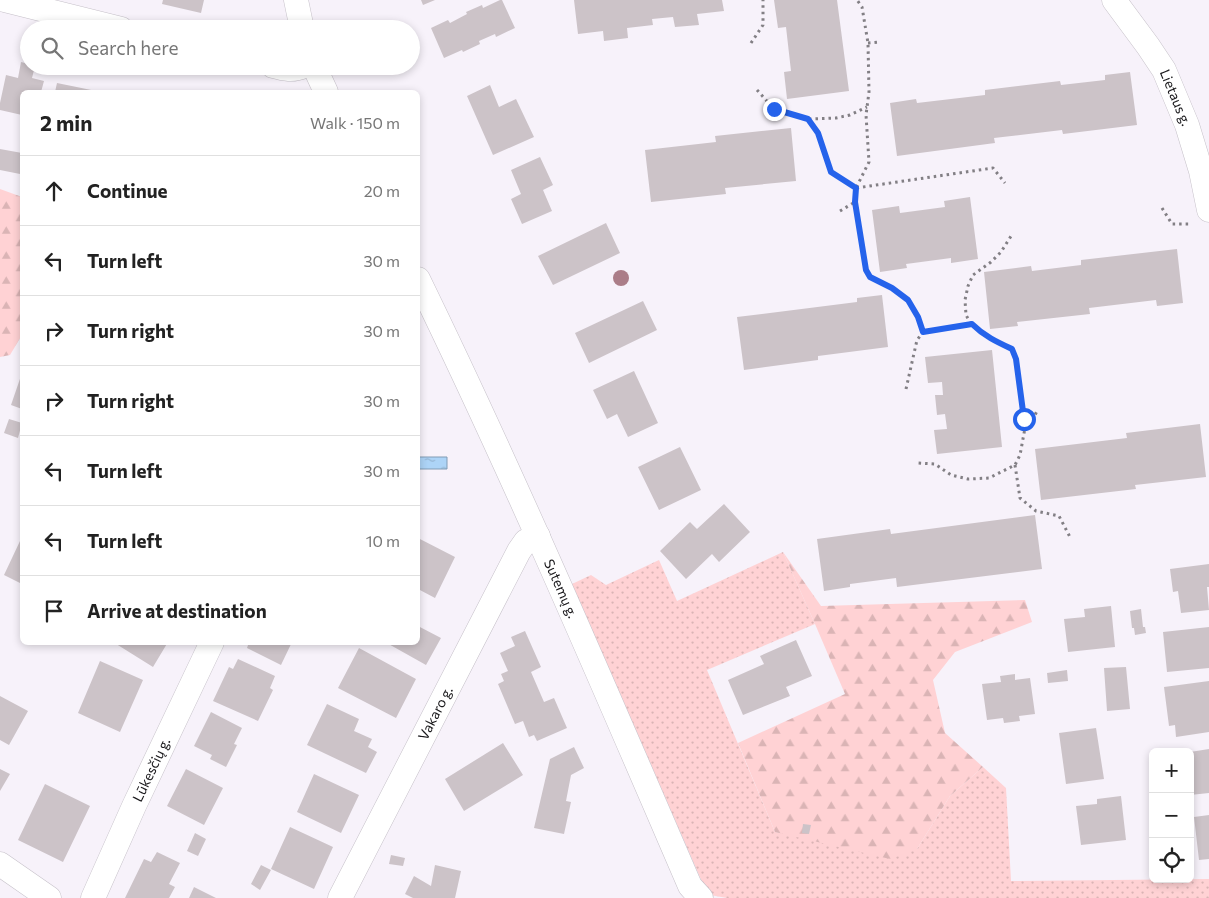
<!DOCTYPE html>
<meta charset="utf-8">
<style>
body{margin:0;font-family:Commissioner,sans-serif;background:#f2f2f2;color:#222}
.controls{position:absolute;right:15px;bottom:15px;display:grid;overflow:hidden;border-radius:8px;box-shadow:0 2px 8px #0003}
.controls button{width:45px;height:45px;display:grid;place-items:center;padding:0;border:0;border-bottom:1px solid #e0e0e0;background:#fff;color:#222;font:25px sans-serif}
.stop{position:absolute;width:15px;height:15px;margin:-11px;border:4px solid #2563eb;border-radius:50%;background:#fff}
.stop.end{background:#2563eb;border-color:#fff;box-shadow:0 1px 5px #0008}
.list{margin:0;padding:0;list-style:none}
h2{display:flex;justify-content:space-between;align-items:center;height:65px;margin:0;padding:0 20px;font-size:21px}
h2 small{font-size:16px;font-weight:400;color:#767676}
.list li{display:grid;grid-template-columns:32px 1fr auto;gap:15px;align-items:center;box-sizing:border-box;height:70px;padding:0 20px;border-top:1px solid #e0e0e0}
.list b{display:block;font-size:19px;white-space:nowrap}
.list em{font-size:16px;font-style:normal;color:#767676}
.icon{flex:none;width:28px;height:28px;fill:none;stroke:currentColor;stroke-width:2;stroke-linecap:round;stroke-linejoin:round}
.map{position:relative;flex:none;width:1209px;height:898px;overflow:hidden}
.search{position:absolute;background:#fff;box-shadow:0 2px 8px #0003;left:20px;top:20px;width:400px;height:55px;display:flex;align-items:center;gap:12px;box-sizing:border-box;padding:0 18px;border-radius:28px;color:#767676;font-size:19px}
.panel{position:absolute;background:#fff;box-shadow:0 2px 8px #0003;left:20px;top:90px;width:400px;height:555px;border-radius:8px}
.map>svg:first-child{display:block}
.grass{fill:url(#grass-dots)}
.forest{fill:url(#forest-firs)}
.water{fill:url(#water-ripples);stroke:#819cb5}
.building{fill:#ccc3c8}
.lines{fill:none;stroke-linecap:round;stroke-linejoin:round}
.street-casing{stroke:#c6c1c9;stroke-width:25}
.path{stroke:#827f84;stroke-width:3;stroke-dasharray:2.5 4;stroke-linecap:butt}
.street{stroke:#fff;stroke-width:24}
.tree{fill:#ab7d88}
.route{stroke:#2563eb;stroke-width:6}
.labels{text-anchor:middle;stroke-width:4.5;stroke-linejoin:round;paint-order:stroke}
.street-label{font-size:14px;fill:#19181b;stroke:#fff}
</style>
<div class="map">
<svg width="1209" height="898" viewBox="0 0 1209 898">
<defs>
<pattern id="grass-dots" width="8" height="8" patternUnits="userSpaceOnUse" patternTransform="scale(1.25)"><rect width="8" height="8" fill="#ffd2d4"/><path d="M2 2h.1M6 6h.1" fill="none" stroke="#dab4b5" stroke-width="1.8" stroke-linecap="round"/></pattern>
<pattern id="forest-firs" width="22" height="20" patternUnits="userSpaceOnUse" patternTransform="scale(1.25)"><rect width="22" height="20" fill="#ffd2d4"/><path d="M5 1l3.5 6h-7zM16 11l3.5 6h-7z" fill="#dab4b5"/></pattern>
<pattern id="water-ripples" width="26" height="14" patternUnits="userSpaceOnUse" patternTransform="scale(1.25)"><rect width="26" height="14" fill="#add4f7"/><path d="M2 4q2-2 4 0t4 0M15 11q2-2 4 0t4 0" fill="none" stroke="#94b5d3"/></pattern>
</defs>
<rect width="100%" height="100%" fill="#f7f2fa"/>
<path class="grass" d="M783,552l32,72 -108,46 68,162 142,17 33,-53 33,-29 23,21 5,93 198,-2v19h-482l-17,-3 -8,-13 -130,-298 19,-9 15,10 53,-25 18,41z"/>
<path class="forest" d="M0,189l22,8v138l-12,20 -10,2z
M783,552l38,54 204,-6 7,22 -77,30 -22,28 12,53 38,34 -33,29 -33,53 -27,10 -115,-27 -37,-89 107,-49 -30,-70z"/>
<path class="water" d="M418,457h29v12h-29z"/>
<path class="building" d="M163,0h41l-3,13 -39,-9z
M421,0h14l-12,5z
M500,0h2l13,28 -19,9 -1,-3 -16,7 1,3 -17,8 -1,-2 -18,8 -13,-30 17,-8 2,3 17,-9 -1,-2 16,-7 1,3z
M574,0h148l2,11 -27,3 2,11 -24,2 -2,-10 -21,2 1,6 -26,3 1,10 -24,3 -1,-10 -25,3z
M774,0h63l12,91 -62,8 -3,-27 7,-1 -5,-44 -8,1z
M21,62l8,2v2h6l-3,12 12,3 -3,11h-19v23l-22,-5v-7l6,-28 12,3z
M1130,72l7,53 -74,9 -1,-4 -68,8 1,5 -98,13 -7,-53 26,-4 1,4 68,-8v-5l75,-9 1,4 44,-5v-5z
M57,83l44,9h-46z
M490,85l9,22 17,-8 18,38 -41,18 -26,-59z
M791,128l5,53 -71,7 1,6 -75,8 -6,-52 71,-8 -1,-6z
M0,149l22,4 -2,21 -20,-4z
M540,157l13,28 -10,5 9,21 -30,13 -11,-25 10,-5 -10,-24z
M970,197l8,62 -27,4v-5l-45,6 1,4 -27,4 -8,-62 27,-4 1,7 45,-6 -1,-6z
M606,223l14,30 -67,32 -15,-29z
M1177,249l6,54 -26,3 -1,-6 -67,8 1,6 -73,8 1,4 -28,3 -6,-57 47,-6 1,5 49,-6v-5z
M882,295l6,52 -70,9v4l-74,10 -7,-53 120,-15v-4z
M643,301l14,29 -68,33 -14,-30z
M992,350l10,97 -65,7 -3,-24 13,-1 -2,-15 -8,1 -2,-20h8l-1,-13 -14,1 -3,-26z
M634,371l24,52 -30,14 -11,-23 -10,5 -14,-29z
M22,373v36l-11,-4z
M9,419l13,4 -4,15 -14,-5z
M1200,424l6,53 -71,8 1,4 -95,11 -6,-51 92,-11 -1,-5z
M680,447l21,43 -42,20 -21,-43z
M724,504l26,28 -31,30 -7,-8 -26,25 -26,-28 30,-29 7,7z
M1035,515l7,54 -145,18 -1,-9 -46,6v3l-26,4 -7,-52 73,-10 1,5z
M418,538l37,19 -20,41 -17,-9z
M20,541l2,1v42l-18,-9z
M1209,564v23h-2l2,23 -28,3 -3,-22 -5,1 -3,-23z
M1111,606l4,41 -47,5 -4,-33 21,-2 -1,-8z
M1141,609l2,18h2l1,6 -11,2 -1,-7h-2l-2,-17z
M418,626l23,12 -15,27 -41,-23h33z
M1209,627v41l-42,4 -4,-40z
M525,631l16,36 -10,5 13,30 10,-4 13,30 -30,13 -3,-6 -5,2 -6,-16 -8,3 -17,-40 6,-3 -3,-7 7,-3 -8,-18 15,-7 -4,-9z
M796,640l16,36 -26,11 4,9 -47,19 -15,-35 36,-16 -4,-8z
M113,642h55l-15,25z
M249,642h43l-11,23 -34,-17z
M359,648l57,31 -20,39 -58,-30z
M238,659l37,17 -5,12 3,2 -15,31 -45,-20 16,-34 4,2z
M100,661l43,19 -23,52 -42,-19z
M1126,667l4,42 -23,2 -3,-43z
M1067,670l1,11 -20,2 -1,-10z
M1015,674v6l15,-2 5,36 -16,2 1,5 -16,2 -1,-5 -16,2 -5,-36 19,-2 -1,-6z
M1209,681v51l-33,5 -1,-12 -6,1 -5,-39z
M0,696l28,15 -19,34 -9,-5z
M327,704l32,15 -5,12 18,8 -4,8 9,5 -11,21 -59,-28z
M211,712l31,16 -8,16 3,1 -11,22 -16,-8 2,-4 -18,-9z
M1096,728l8,51 -38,5 -7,-51z
M503,743l20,32 -59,36 -19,-32z
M574,747l10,21 -13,7 -5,26 5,1 -7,32 -30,-6 16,-69z
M1209,749v44l-19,2v-43z
M0,769l10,5 -10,17z
M186,769l37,19 -19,37 -37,-19z
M314,774l45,21 -18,38 -44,-21z
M45,784l45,22 -27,56 -45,-22z
M1121,796l5,44 -45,5 -5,-39 21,-2v-5z
M1209,815v44l-10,1 -5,-43z
M803,824l8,1 -2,9 -7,-1z
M290,827l43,20 -19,42 -43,-20z
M195,833l11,6 -8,17 -11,-5z
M157,852l23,11 -11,21 6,3 -6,11h-44l19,-39 7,3z
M391,855l14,3 -2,8 -14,-2z
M261,865l10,5 -11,20 -9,-6z
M435,865l26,6 -6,27h-42l-8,-4 9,-18 17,10z
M194,887l22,11h-27z"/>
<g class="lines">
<g class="street-casing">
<g id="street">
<path d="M5,0l116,29"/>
<path d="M296,0l6,29"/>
<path id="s1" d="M1114,0l34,46 16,24 23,55 14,46 8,39"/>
<path d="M273,66c11,3 20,5 31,0"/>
<path d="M314,66l12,26"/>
<path id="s2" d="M418,279c97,199 184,403 272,607l11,12"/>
<path d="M0,864l49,34"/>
<path id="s3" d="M93,898l41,-92 78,-164"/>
<path id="s4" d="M340,898l179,-347 7,-10 12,-5"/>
</g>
</g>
<path class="path" d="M751,43l12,-18v-25
M868,43l11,-1
M757,90l17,19 34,10 10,14 13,39 25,16 137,-20 12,15
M809,119l27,-1 14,-3 17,-8
M855,202l11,68 4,7 22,11 16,12 10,17 5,15
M1162,208l10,16h20
M840,211l15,-9 1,-14 13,-26 -3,-47 3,-23 -1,-49 -6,-36 -5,-7
M971,324l-5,-9 -1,-15 3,-14 5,-11 18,-13 10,-10 12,-19
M906,389l11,-49 6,-8 48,-8c13,12 26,18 41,25l4,10 9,69 -5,27 -5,10 -26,13 -21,1 -17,-4 -16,-11 -17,-1
M1024,419l10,-2 3,-6
M1015,465l5,33 16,13 23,5 12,23"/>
<use href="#street" class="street"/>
</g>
<circle class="tree" cx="621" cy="278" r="8"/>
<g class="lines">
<path class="route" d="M774,109l34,10 10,14 13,39 25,16 -1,14 11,68 4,7 22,11 16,12 10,17 5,15 49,-8c12,12 25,18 40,25l4,10 8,60"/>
</g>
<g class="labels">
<g class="street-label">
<text dy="5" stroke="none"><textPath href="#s1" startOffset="116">Lietaus g.</textPath></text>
<text dy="5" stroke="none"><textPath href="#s2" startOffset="341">Sutemų g.</textPath></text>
<text dy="5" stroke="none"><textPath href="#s4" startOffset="208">Vakaro g.</textPath></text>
<text dy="5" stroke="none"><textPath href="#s3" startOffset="141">Lūkesčių g.</textPath></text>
</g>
</g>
</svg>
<div class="controls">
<button>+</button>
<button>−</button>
<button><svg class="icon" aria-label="locate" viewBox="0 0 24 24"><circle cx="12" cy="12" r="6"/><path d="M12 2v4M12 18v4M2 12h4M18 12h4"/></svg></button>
</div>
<div class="stop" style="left:1024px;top:419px"></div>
<div class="stop end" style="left:774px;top:109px"></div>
<div class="search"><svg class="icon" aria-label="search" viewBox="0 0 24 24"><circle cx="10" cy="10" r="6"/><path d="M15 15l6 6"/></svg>Search here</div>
<section class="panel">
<h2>2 min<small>Walk · 150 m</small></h2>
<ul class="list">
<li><svg class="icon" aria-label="ahead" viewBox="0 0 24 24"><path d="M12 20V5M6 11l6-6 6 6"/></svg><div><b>Continue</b></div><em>20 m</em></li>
<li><svg class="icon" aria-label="left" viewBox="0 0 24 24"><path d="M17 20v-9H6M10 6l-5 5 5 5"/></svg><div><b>Turn left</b></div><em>30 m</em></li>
<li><svg class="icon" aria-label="right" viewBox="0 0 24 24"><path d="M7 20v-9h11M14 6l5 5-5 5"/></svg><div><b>Turn right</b></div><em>30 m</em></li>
<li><svg class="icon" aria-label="right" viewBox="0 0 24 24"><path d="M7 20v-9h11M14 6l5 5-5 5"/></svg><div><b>Turn right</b></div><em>30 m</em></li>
<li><svg class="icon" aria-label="left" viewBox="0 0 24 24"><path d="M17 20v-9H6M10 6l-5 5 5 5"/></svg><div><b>Turn left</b></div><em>30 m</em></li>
<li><svg class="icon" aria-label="left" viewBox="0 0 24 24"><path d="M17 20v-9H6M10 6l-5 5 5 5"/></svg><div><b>Turn left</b></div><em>10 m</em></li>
<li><svg class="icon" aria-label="arrive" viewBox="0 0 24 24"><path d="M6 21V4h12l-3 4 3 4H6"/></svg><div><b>Arrive at destination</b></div></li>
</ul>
</section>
</div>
